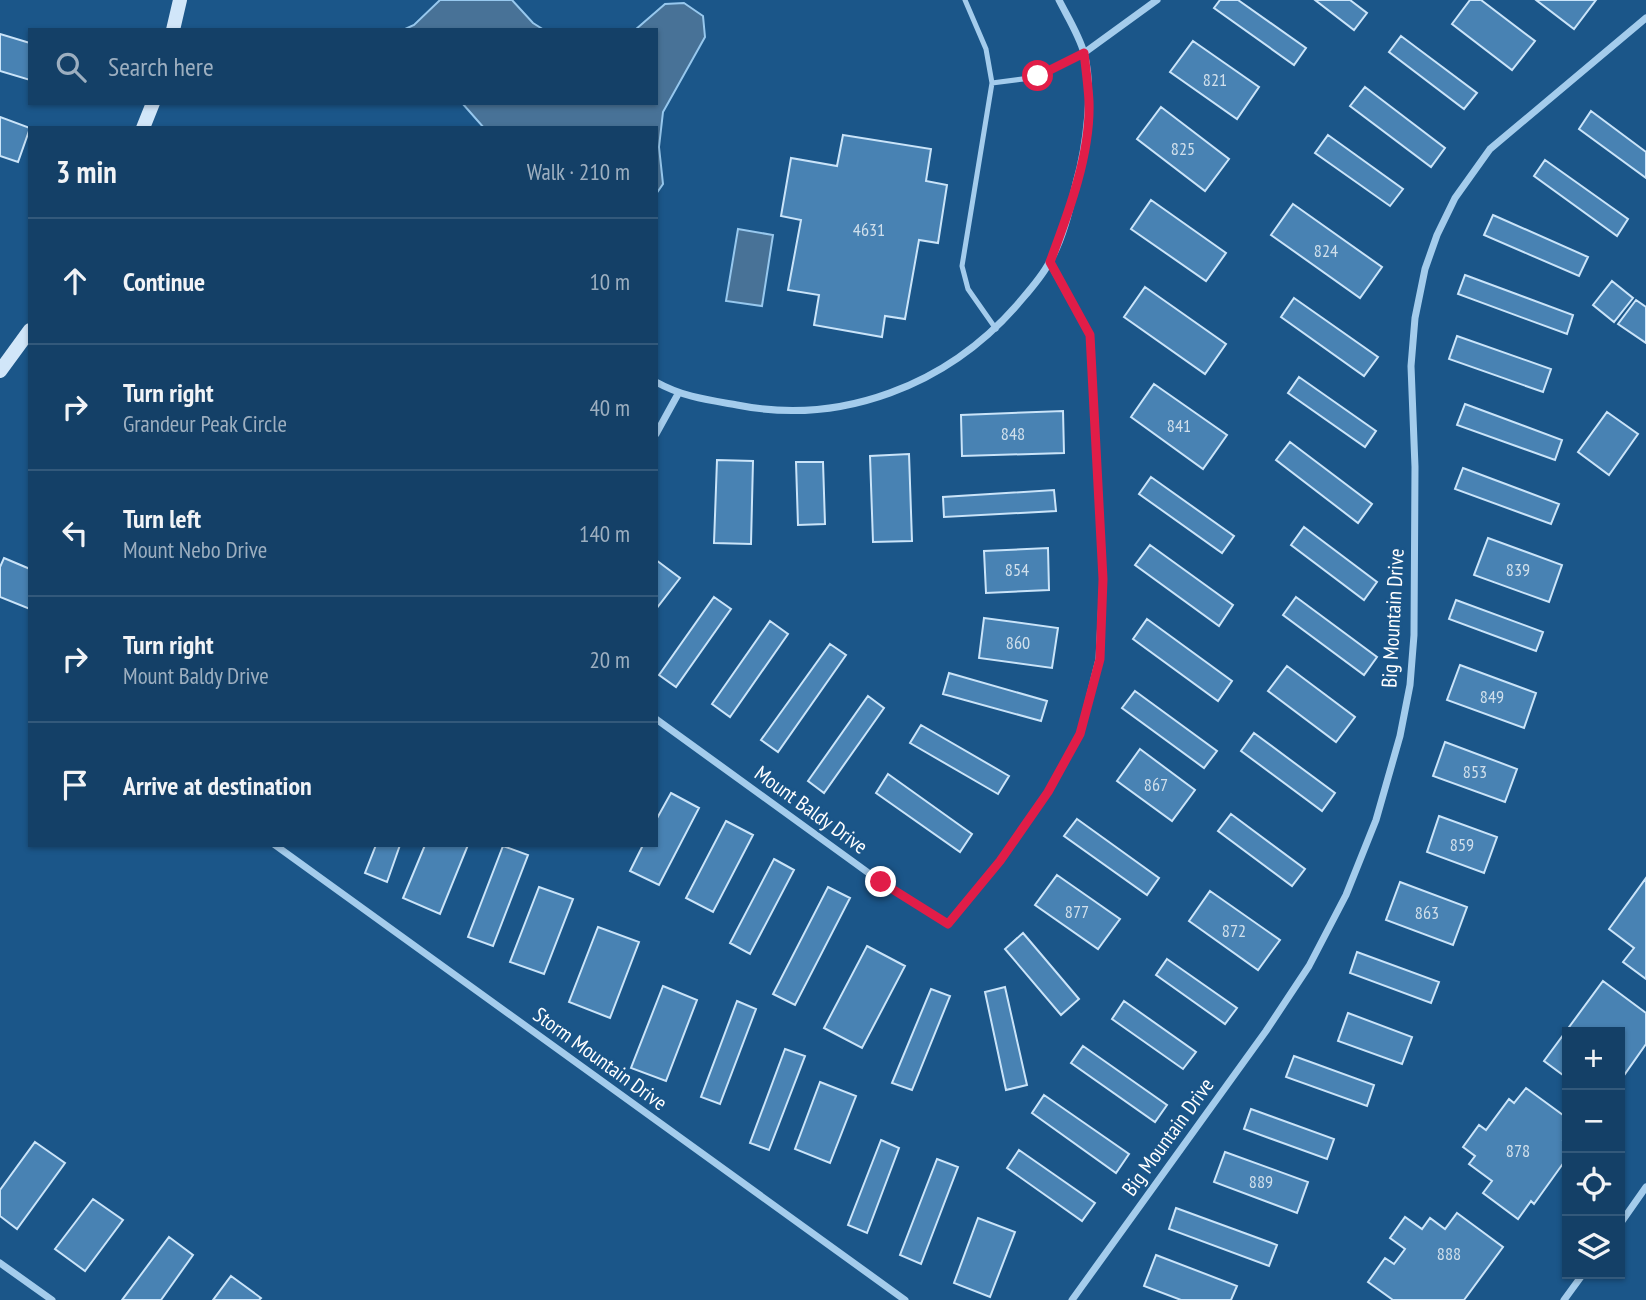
<!DOCTYPE html>
<meta charset="utf-8">
<style>
body{margin:0;font-family:"PT Sans Narrow",sans-serif;background:#1d476d;color:#f1f3f6}
.controls{position:absolute;right:21px;bottom:21px;display:grid;overflow:hidden;border-radius:0px;box-shadow:0 2px 5px #0004}
.controls button{width:63px;height:63px;display:grid;place-items:center;padding:0;border:0;border-bottom:2px solid #33597b;background:#144067;color:#f1f3f6;font:35px sans-serif}
.stop{position:absolute;width:21px;height:21px;margin:-16px;border:5px solid #e11d48;border-radius:50%;background:#fff}
.stop.end{background:#e11d48;border-color:#fff;box-shadow:0 2px 7px #0008}
.list{margin:0;padding:0;list-style:none}
h2{display:flex;justify-content:space-between;align-items:center;height:91px;margin:0;padding:0 28px;font-size:30px}
h2 small{font-size:23px;font-weight:400;color:#9dafc0}
.list li{display:grid;grid-template-columns:46px 1fr auto;gap:21px;align-items:center;box-sizing:border-box;height:126px;padding:0 28px;border-top:2px solid #33597b}
.list b{display:block;font-size:26px;white-space:nowrap}
.list p{margin:0;font-size:23px;white-space:nowrap;color:#9dafc0}
.list em{font-size:23px;font-style:normal;color:#9dafc0}
.icon{flex:none;width:38px;height:38px;fill:none;stroke:currentColor;stroke-width:2;stroke-linecap:round;stroke-linejoin:round}
.map{position:relative;flex:none;width:1646px;height:1300px;overflow:hidden}
.search{position:absolute;background:#144067;box-shadow:0 2px 5px #0004;left:28px;top:28px;width:630px;height:77px;display:flex;align-items:center;gap:18px;box-sizing:border-box;padding:0 24px;border-radius:0px;color:#9dafc0;font-size:26px}
.panel{position:absolute;background:#144067;box-shadow:0 2px 5px #0004;left:28px;top:126px;width:630px;height:721px;border-radius:0px}
.map>svg:first-child{display:block}
.water{fill:#487297;stroke:#97c8ee;stroke-width:2}
.building{fill:#4882b3;stroke:#cae4f9;stroke-width:2}
.lines{fill:none;stroke-linecap:round;stroke-linejoin:round}
.lane{stroke:#a4ccec;stroke-width:5}
.street{stroke:#a4ccec;stroke-width:7}
.secondary{stroke:#d1e6f9;stroke-width:14}
.route{stroke:#e11d48;stroke-width:9}
.labels{text-anchor:middle;stroke-width:5;stroke-linejoin:round;paint-order:stroke}
.number-label{font-size:18px;fill:#d1e0ec}
.street-label{font-size:21px;fill:#fff;stroke:#1b5689}
</style>
<div class="map">
<svg width="1646" height="1300" viewBox="0 0 1646 1300">
<rect width="100%" height="100%" fill="#1b5689"/>
<path class="water" d="M440,0h72l21,23 11,7h-141l11,-5z
M684,3l19,13 2,21 -42,75 -4,35 4,37 -7,10v-66h-172l-22,-25h194v-73h-21l30,-26z
M738,229l35,6 -11,71 -36,-5z"/>
<path class="building" d="M1220,0h18l68,48 -12,17 -80,-57z
M1315,0h35l17,13 -13,17z
M1470,0h11l54,41 -23,29 -60,-46z
M1536,0h60l-22,29z
M0,34l30,9v37l-30,-9z
M1401,36l76,57 -13,16 -75,-57z
M1193,41l66,46 -22,32 -67,-47z
M1365,87l80,61 -14,19 -81,-61z
M1161,107l68,52 -24,32 -68,-52z
M1591,111l55,41v26l-67,-49z
M0,117l30,11 -12,34 -18,-6z
M843,135l88,14 -5,32 21,4 -9,58 -19,-3 -14,79 -20,-3 -3,21 -68,-12 5,-30 -31,-5 13,-70 -20,-4 10,-58 46,8z
M1328,135l75,54 -13,17 -75,-53z
M1545,160l83,59 -11,17 -83,-60z
M1151,200l75,53 -20,28 -75,-52z
M1293,204l89,63 -22,31 -89,-63z
M1493,215l95,42 -9,19 -95,-41z
M1465,275l108,40 -6,19 -109,-40z
M1612,281l21,17 -19,24 -21,-17z
M1145,287l81,57 -21,30 -81,-57z
M1294,298l84,59 -14,19 -83,-59z
M1636,300l10,7v36l-28,-19z
M1457,336l94,33 -8,23 -94,-33z
M1299,377l77,54 -11,16 -77,-54z
M1154,384l73,51 -24,34 -72,-52z
M1465,404l97,36 -7,20 -98,-35z
M1063,411l1,42 -102,3 -1,-41z
M1607,412l31,22 -29,41 -31,-23z
M1290,442l82,62 -14,19 -82,-63z
M909,454l3,87 -39,1 -3,-86z
M717,460l36,1 -2,83 -37,-1z
M796,462h27l2,62 -27,1z
M1463,468l96,36 -8,20 -96,-35z
M1151,477l83,59 -12,17 -83,-59z
M1054,490l2,21 -112,6 -1,-20z
M1304,527l73,55 -13,18 -73,-55z
M1488,538l74,27 -13,37 -75,-27z
M1150,545l83,60 -14,21 -84,-61z
M1048,548l1,42 -63,3 -2,-42z
M4,558l26,11v40l-30,-12v-30z
M656,560l24,18 -24,31z
M714,597l17,12 -55,78 -17,-12z
M1296,597l81,60 -13,18 -81,-60z
M1456,600l87,32 -7,19 -87,-32z
M984,618l74,10 -6,40 -73,-10z
M1147,619l85,62 -14,20 -85,-62z
M770,621l18,13 -58,83 -18,-13z
M830,644l16,11 -68,97 -17,-12z
M1460,665l76,28 -12,35 -77,-28z
M1287,666l68,51 -19,25 -68,-51z
M949,673l98,28 -6,20 -98,-27z
M1135,691l82,60 -13,17 -82,-60z
M868,696l16,12 -60,85 -16,-12z
M921,725l88,51 -11,18 -88,-51z
M1254,733l81,60 -13,18 -81,-60z
M1445,742l72,27 -12,33 -72,-26z
M1140,749l55,41 -23,31 -55,-40z
M888,774l84,60 -12,18 -84,-59z
M671,793l28,15 -40,77 -29,-14 13,-26h13v-25z
M1231,814l74,55 -13,17 -74,-55z
M1439,816l58,21 -13,36 -57,-21z
M1077,819l82,59 -12,17 -83,-59z
M726,821l27,14 -40,77 -27,-14z
M376,845h24l-13,37 -22,-9z
M425,845h43l-28,69 -37,-16z
M503,846l25,9 -35,91 -25,-9z
M774,859l20,11 -44,84 -20,-11z
M1057,875l63,44 -22,30 -63,-44z
M1646,878v101l-23,-17 11,-14 -25,-19z
M1400,882l67,25 -14,38 -67,-25z
M539,887l34,12 -29,75 -34,-12z
M828,887l22,11 -55,107 -22,-11z
M1210,891l70,49 -22,30 -69,-49z
M598,927l41,15 -29,76 -41,-16z
M1023,933l56,66 -18,16 -56,-66z
M867,946l38,20 -43,82 -38,-20z
M1357,952l82,30 -8,21 -81,-30z
M1167,959l70,49 -12,16 -69,-49z
M1603,981l43,32v31l-26,37v-49h-53v46l-23,-17z
M663,986l34,14 -31,81 -35,-13z
M1005,987l22,98 -21,5 -21,-98z
M931,989l19,7 -38,94 -20,-7z
M737,1001l19,8 -36,95 -19,-7z
M1124,1001l72,51 -13,17 -71,-50z
M1348,1013l64,24 -10,27 -64,-23z
M1083,1046l84,59 -12,17 -84,-59z
M785,1049l20,7 -36,94 -19,-7z
M1294,1056l80,29 -7,21 -81,-29z
M820,1082l36,14 -26,67 -35,-14z
M1526,1088l41,30v16l-4,6 4,3v15l-33,46 -3,-3 -13,18 -35,-26 9,-12 -23,-17 6,-8 -12,-9 16,-22 7,5 23,-31 5,4z
M1044,1095l85,59 -13,19 -84,-60z
M1251,1109l83,30 -7,20 -83,-30z
M881,1140l18,8 -32,85 -19,-8z
M35,1142l30,21 -48,66 -17,-13v-26z
M1019,1150l76,53 -13,18 -75,-53z
M1225,1152l83,30 -11,31 -83,-31z
M937,1159l21,8 -37,97 -21,-9z
M93,1199l30,21 -38,51 -30,-22z
M1176,1208l101,37 -8,21 -100,-37z
M1457,1213l46,34 -39,53h-71l-25,-18 17,-24 9,6 11,-15 -15,-11 15,-21 17,12 8,-11 15,11z
M978,1218l37,14 -25,65 -36,-14z
M169,1237l24,18 -32,45h-39z
M1156,1255l81,31 -6,14h-50l-37,-14z
M231,1276l30,22 -2,2h-46z"/>
<g class="lines">
<path class="lane" d="M965,0l21,49 6,34 -30,183 6,23 28,40
M992,83l46,-6 46,-24"/>
<path class="street" d="M1084,53l73,-53
M656,382c27,15 52,18 81,23 105,21 210,-20 280,-100 11,-13 24,-27 32,-42 14,-23 21,-54 27,-80 10,-35 18,-95 8,-130 -5,-18 -17,-37 -25,-53
M656,434l22,-40
M656,719l225,163 67,42 52,-63 48,-69 32,-58 19,-75 4,-80 -13,-244 -40,-72
M275,845l630,455
M1620,1224l26,-37
M0,1263l52,37
M1072,1300l194,-269 43,-65 37,-71 30,-75 24,-84 10,-51 4,-50 1,-168 -4,-101 4,-48 10,-49 12,-34 18,-37 35,-49 156,-131
M1564,1300l19,-26"/>
<path class="secondary" d="M173,30l7,-30
M143,128l10,-25
M0,371l30,-41"/>
</g>
<g class="lines">
<path class="route" d="M881,882l67,42 52,-63 48,-69 32,-58 20,-75 3,-80 -13,-244 -40,-73c18,-48 41,-108 39,-161 -1,-16 -3,-32 -5,-48l-46,23"/>
</g>
<g class="labels">
<g class="number-label">
<text x="1215" y="86">821</text>
<text x="1183" y="155">825</text>
<text x="869" y="236">4631</text>
<text x="1326" y="257">824</text>
<text x="1179" y="432">841</text>
<text x="1013" y="440">848</text>
<text x="1017" y="576">854</text>
<text x="1518" y="576">839</text>
<text x="1018" y="649">860</text>
<text x="1492" y="703">849</text>
<text x="1475" y="778">853</text>
<text x="1156" y="791">867</text>
<text x="1462" y="851">859</text>
<text x="1077" y="918">877</text>
<text x="1427" y="919">863</text>
<text x="1234" y="937">872</text>
<text x="1518" y="1157">878</text>
<text x="1261" y="1188">889</text>
<text x="1449" y="1260">888</text>
</g>
<g class="street-label">
<text transform="translate(1393 618) rotate(-87)" y="7">Big Mountain Drive</text>
<text transform="translate(811 810) rotate(36)" y="7">Mount Baldy Drive</text>
<text transform="translate(600 1059) rotate(36)" y="7">Storm Mountain Drive</text>
<text transform="translate(1168 1137) rotate(-54)" y="7">Big Mountain Drive</text>
</g>
</g>
</svg>
<div class="controls">
<button>+</button>
<button>−</button>
<button><svg class="icon" aria-label="locate" viewBox="0 0 24 24"><circle cx="12" cy="12" r="6"/><path d="M12 2v4M12 18v4M2 12h4M18 12h4"/></svg></button>
<button><svg class="icon" aria-label="layers" viewBox="0 0 24 24"><path d="M12 4l9 5-9 5-9-5zM3 14l9 5 9-5"/></svg></button>
</div>
<div class="stop" style="left:1038px;top:76px"></div>
<div class="stop end" style="left:881px;top:882px"></div>
<div class="search"><svg class="icon" aria-label="search" viewBox="0 0 24 24"><circle cx="10" cy="10" r="6"/><path d="M15 15l6 6"/></svg>Search here</div>
<section class="panel">
<h2>3 min<small>Walk · 210 m</small></h2>
<ul class="list">
<li><svg class="icon" aria-label="ahead" viewBox="0 0 24 24"><path d="M12 20V5M6 11l6-6 6 6"/></svg><div><b>Continue</b></div><em>10 m</em></li>
<li><svg class="icon" aria-label="right" viewBox="0 0 24 24"><path d="M7 20v-9h11M14 6l5 5-5 5"/></svg><div><b>Turn right</b><p>Grandeur Peak Circle</p></div><em>40 m</em></li>
<li><svg class="icon" aria-label="left" viewBox="0 0 24 24"><path d="M17 20v-9H6M10 6l-5 5 5 5"/></svg><div><b>Turn left</b><p>Mount Nebo Drive</p></div><em>140 m</em></li>
<li><svg class="icon" aria-label="right" viewBox="0 0 24 24"><path d="M7 20v-9h11M14 6l5 5-5 5"/></svg><div><b>Turn right</b><p>Mount Baldy Drive</p></div><em>20 m</em></li>
<li><svg class="icon" aria-label="arrive" viewBox="0 0 24 24"><path d="M6 21V4h12l-3 4 3 4H6"/></svg><div><b>Arrive at destination</b></div></li>
</ul>
</section>
</div>
